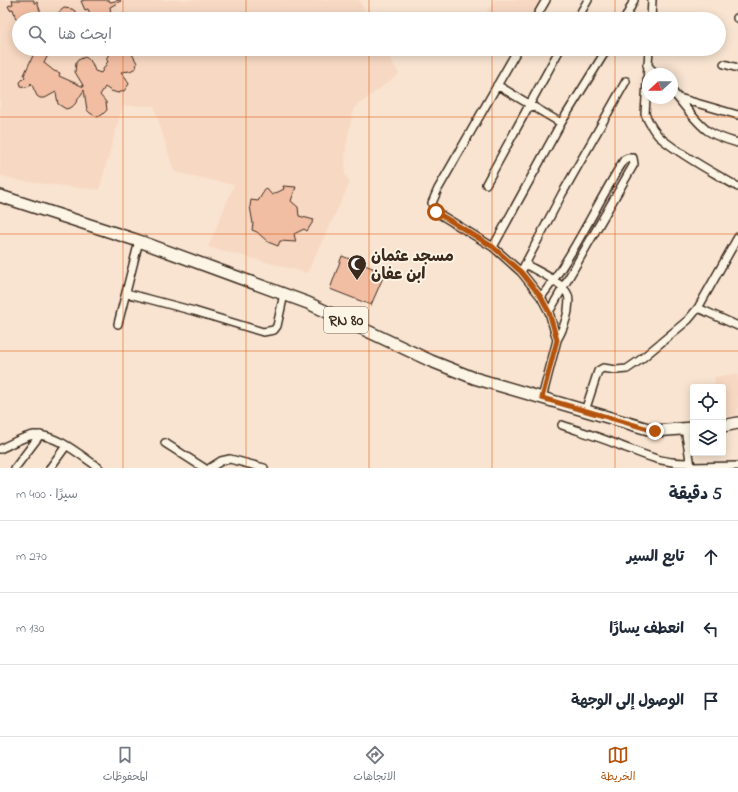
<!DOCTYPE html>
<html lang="ar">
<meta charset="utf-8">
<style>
body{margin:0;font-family:"Indie Flower","Playpen Sans Arabic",sans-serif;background:#f6f6f7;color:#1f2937;direction:rtl}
.controls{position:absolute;right:12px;bottom:12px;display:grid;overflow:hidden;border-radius:4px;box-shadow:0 2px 10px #0003}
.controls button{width:36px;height:36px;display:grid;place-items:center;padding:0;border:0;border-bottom:1px solid #e0e1e3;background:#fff;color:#1f2937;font:20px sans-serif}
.compass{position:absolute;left:642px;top:68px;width:36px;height:36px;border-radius:50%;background:#fff;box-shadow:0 2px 10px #0003;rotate:248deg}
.stop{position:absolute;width:12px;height:12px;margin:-9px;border:3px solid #b45309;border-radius:50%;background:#fff}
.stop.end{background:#b45309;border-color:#fff;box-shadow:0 1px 4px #0008}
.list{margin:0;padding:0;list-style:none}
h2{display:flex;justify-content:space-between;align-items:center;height:52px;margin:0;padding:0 16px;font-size:17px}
h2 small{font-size:13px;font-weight:400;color:#747a83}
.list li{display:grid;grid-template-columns:26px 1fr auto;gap:12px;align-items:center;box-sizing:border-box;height:72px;padding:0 16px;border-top:1px solid #e0e1e3}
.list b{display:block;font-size:15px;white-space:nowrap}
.list em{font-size:13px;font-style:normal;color:#747a83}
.icon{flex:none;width:22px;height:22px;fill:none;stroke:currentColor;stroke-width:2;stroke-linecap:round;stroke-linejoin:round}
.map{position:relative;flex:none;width:738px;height:468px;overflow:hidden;direction:ltr}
.search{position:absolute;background:#fff;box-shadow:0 2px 10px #0003;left:12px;right:12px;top:12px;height:44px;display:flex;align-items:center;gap:10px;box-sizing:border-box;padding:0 14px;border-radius:22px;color:#747a83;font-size:15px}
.sheet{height:268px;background:#fff}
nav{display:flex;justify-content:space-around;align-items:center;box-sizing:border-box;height:56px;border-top:1px solid #e0e1e3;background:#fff;font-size:11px;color:#747a83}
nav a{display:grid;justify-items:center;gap:2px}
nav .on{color:#b45309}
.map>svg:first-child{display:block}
.built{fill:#f7d9c3}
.building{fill:#f2bea3;stroke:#3b2a1e}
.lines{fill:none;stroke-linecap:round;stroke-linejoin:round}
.minor-casing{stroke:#3b2a1e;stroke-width:10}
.primary-casing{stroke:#3b2a1e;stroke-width:14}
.minor{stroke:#fcf5e5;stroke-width:7}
.primary{stroke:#fcf5e5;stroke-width:11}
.route{stroke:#b45309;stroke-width:5}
.grid{fill:none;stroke:#df570d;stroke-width:1;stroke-opacity:0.55}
.labels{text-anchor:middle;stroke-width:3.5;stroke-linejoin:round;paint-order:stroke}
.shield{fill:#fcf5e5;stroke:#75675a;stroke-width:1}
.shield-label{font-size:15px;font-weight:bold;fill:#3b2a1e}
.poi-label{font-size:16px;font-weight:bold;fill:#3b2a1e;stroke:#fcf5e5;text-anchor:start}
</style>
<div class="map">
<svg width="738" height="468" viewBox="0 0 738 468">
<rect width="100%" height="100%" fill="#f9e4d1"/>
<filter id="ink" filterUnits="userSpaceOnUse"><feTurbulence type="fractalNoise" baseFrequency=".025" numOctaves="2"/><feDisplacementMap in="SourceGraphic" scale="8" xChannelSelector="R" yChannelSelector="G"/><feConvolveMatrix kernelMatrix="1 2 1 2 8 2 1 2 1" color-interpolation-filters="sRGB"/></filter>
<g filter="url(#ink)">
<path class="built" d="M0,0h359l10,19h-350v30h366l14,25 -45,34 -8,38 -1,28 5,9 -43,90 -99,-26 26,-62 -60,-13 -20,-66h-31l-24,84 -80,-9 -19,-6z
M494,0h49l-12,19h-30l-14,-8z
M738,373v42l-15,2v-30h-8l-1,-10z"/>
<path class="building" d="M12,0h22v3l3,-1 6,17h-27l-3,-10 -3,1 -2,-4 5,-2z
M85,0h24l1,2 10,-2 1,1 -11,6 1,8 -5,1 1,3h-15l-4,-10 -3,1 -4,-9z
M64,8l8,1 3,2 2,4 -2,4h-17v-6z
M36,49h11l2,4 -5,10 10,8 6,2 -1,3 25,11 -9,-15 1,-9 2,-3 7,-3 3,2 4,4 3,8 6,2 7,-12 -2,-2 6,-10h33v2l-13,3 5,9 -1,5 -6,3 -9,1 5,6 3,6 -5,7 -6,2 -7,-2 -6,-4 -5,8 6,7 1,8 -5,5 -5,2 -7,-4 -3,-3 -3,-20 -9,14 -3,3 -6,2 -8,-5 -2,-12 -11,6h-5l-3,-2 -6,-13 -1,3 -3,1 -6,-1 -1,-4 5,-5 -1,-2z
M283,186l13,1 -5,14 7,6 1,9 15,4 -7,11 -3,-2 -10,5 2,8 -16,-1 -2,5 -10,-4 -11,-10 -5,-2 1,-6 -3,-18 1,-6 7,1 8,-13 6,7 12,-6z
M342,256l43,17 -14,32 -41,-16z"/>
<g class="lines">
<g class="minor-casing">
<path id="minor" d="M737,18h1
M535,19l11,-19
M577,19l11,-19
M625,19l9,-19
M651,19l1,-19
M518,49l-80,140 -6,14 1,5 3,4 57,35 28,25 20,25 8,15 8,28 -15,58
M649,49l-4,65c4,9 9,19 17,25 23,19 51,33 76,48
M724,64l14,4
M647,65l9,9
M497,85l64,38
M672,91c11,12 23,31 36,40 9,6 20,9 30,12
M679,98l59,17
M486,184l74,-135
M493,247l68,-124 46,-74
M525,264c12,7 38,18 43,31 2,5 0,11 0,16 -2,11 -6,20 -11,29
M521,272l41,-78 64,-113
M126,293l68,18 69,21 11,-2 3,-4 7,-32
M541,297c33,-42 55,-92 83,-137l4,-2h5l1,6 -85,148
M698,308l40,18
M118,324l21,-83
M585,411l13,-40 5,-3 13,2 11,-1 13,-9 48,-40 10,-12 40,-71
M562,425c20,7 40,13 59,21 25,9 41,18 69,17
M685,429l6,37
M165,443l39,25
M0,449c11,-5 22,-12 34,-14 21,-2 49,22 65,33
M691,467l47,-1
M15,468l25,-33
M50,468l16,-22
M210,468l11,-7 9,-2 34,9"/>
</g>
<g class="primary-casing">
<path id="primary" d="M0,196l139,45 169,62 123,58 43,17 181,53 38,-3
M723,426l15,-3"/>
</g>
<use href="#minor" class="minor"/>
<use href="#primary" class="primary"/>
</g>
</g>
<g class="lines" filter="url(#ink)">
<path class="route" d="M436,212l57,35 28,25 20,25 8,15 8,28 -15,58 113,33"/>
</g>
<path class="grid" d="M123,0v19M246,0v19M369,0v19M492,0v19M615,0v19M123,49v419M246,49v419M369,49v419M492,49v419M615,49v419M0,117h738M0,234h738M0,351h738"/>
<defs>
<g id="mosque-pin" transform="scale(1)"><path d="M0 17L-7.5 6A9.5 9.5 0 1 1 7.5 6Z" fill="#3b2a1e" stroke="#fcf5e5"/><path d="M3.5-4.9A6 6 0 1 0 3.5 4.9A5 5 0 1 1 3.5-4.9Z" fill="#fff"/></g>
</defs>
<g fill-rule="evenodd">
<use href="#mosque-pin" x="357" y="264"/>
</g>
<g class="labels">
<rect class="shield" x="324" y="307" width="44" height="26" rx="3"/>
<g class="shield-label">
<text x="346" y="325">RN 80</text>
</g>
<g class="poi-label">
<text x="371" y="261">مسجد عثمان<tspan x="371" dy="18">ابن عفان</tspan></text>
</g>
</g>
</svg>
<div class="controls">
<button><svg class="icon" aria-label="locate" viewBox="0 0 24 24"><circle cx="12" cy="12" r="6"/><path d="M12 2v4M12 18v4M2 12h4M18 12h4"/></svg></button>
<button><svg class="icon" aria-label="layers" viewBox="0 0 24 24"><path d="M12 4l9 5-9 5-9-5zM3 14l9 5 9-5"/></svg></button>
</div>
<svg class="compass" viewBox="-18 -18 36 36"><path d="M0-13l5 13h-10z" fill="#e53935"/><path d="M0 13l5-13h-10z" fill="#747a83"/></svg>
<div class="stop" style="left:436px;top:212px"></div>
<div class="stop end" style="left:655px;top:431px"></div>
<div class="search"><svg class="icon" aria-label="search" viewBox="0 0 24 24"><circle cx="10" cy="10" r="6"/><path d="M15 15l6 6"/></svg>ابحث هنا</div>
</div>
<section class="sheet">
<h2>5 دقيقة<small>سيرًا · 400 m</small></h2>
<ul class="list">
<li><svg class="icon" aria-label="ahead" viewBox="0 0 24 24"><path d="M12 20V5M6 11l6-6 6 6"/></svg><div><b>تابع السير</b></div><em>270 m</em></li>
<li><svg class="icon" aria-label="left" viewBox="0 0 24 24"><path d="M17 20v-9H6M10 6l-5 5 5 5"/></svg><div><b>انعطف يسارًا</b></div><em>130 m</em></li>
<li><svg class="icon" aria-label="arrive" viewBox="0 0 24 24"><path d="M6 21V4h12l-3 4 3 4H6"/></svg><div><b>الوصول إلى الوجهة</b></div></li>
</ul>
</section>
<nav>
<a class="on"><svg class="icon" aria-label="map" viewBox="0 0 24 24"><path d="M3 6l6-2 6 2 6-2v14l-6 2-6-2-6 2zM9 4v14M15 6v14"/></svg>الخريطة</a>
<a><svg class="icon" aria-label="directions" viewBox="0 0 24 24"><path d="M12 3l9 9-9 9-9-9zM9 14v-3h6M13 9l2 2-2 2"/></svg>الاتجاهات</a>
<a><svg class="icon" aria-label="saved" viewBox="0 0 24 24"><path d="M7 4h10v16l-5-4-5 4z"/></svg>المحفوظات</a>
</nav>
